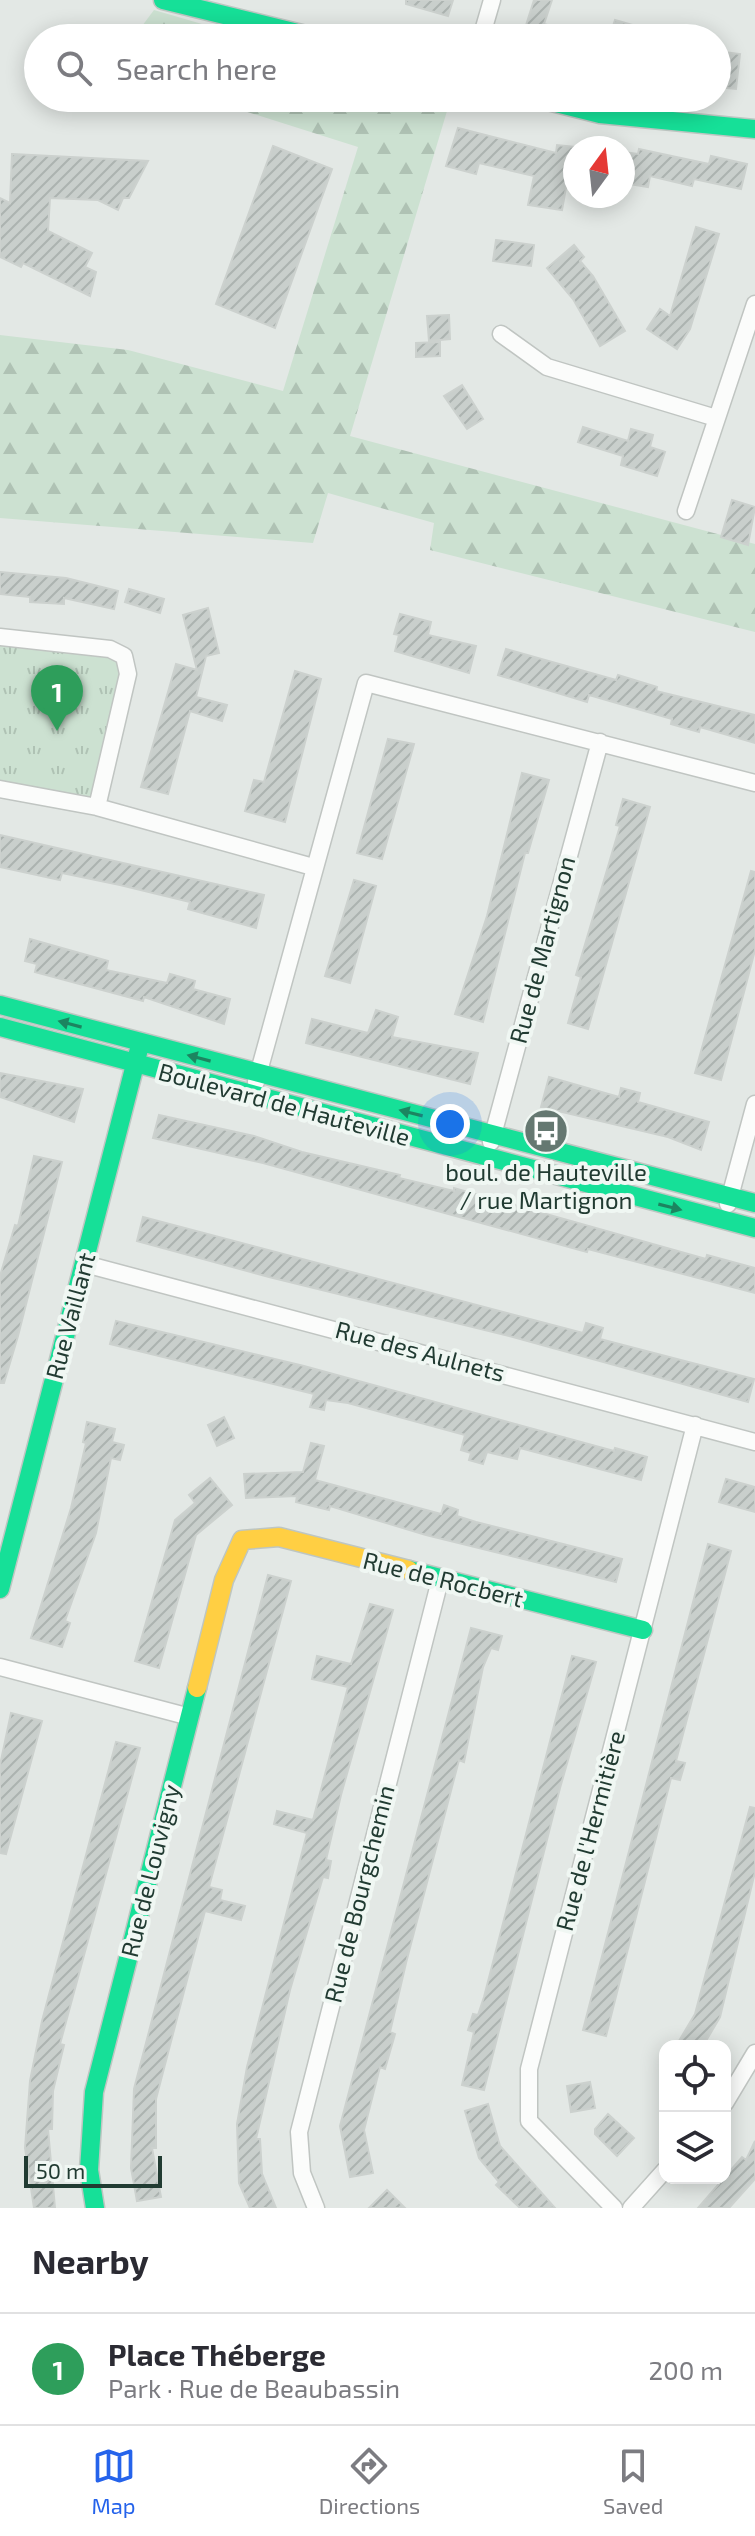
<!DOCTYPE html>
<meta charset="utf-8">
<style>
body{margin:0;font-family:"Exo 2",sans-serif;background:#f7f7f7;color:#2b2b33}
.controls{position:absolute;right:24px;bottom:24px;display:grid;overflow:hidden;border-radius:16px;box-shadow:0 4px 20px #0003}
.controls button{width:72px;height:72px;display:grid;place-items:center;padding:0;border:0;border-bottom:2px solid #e1e1e2;background:#fff;color:#2b2b33;font:40px sans-serif}
.compass{position:absolute;left:563px;top:136px;width:72px;height:72px;border-radius:50%;background:#fff;box-shadow:0 4px 20px #0003;rotate:15deg}
.scale{position:absolute;left:24px;bottom:20px;width:138px;box-sizing:border-box;padding-left:8px;border:4px solid #213b32;border-top:0;font-size:22px;line-height:28px;white-space:nowrap;color:#213b32;-webkit-text-stroke:6px #f0f7f3;paint-order:stroke}
.you{position:absolute;left:450px;top:1124px;width:28px;height:28px;margin:-20px;border:6px solid #fff;border-radius:50%;background:#1a73e8;box-shadow:0 0 0 12px #1a73e833}
.badge{display:grid;place-items:center;width:52px;height:52px;border-radius:50%;background:#2563eb;color:#fff;font-size:26px;font-weight:700}
.pin{position:absolute;translate:-50% -66px;filter:drop-shadow(0 2px 4px #0008)}
.pin::after{content:'';position:absolute;top:42px;width:28px;height:24px;background:inherit;clip-path:polygon(0 0,100% 0,50% 100%)}
.list{margin:0;padding:0;list-style:none}
h2{display:flex;justify-content:space-between;align-items:center;height:104px;margin:0;padding:0 32px;font-size:34px}
h2 small{font-size:26px;font-weight:400;color:#7c7c81}
.list li{display:grid;grid-template-columns:52px 1fr auto;gap:24px;align-items:center;box-sizing:border-box;height:112px;padding:0 32px;border-top:2px solid #e1e1e2}
.list b{display:block;font-size:30px;white-space:nowrap}
.list p{margin:0;font-size:26px;white-space:nowrap;color:#7c7c81}
.list em{font-size:26px;font-style:normal;color:#7c7c81}
.icon{flex:none;width:44px;height:44px;fill:none;stroke:currentColor;stroke-width:2;stroke-linecap:round;stroke-linejoin:round}
.map{position:relative;flex:none;width:755px;height:2208px;overflow:hidden}
.search{position:absolute;background:#fff;box-shadow:0 4px 20px #0003;left:24px;right:24px;top:24px;height:88px;display:flex;align-items:center;gap:20px;box-sizing:border-box;padding:0 28px;border-radius:44px;color:#7c7c81;font-size:30px}
.sheet{height:216px;background:#fff}
nav{display:flex;justify-content:space-around;align-items:center;box-sizing:border-box;height:112px;border-top:2px solid #e1e1e2;background:#fff;font-size:22px;color:#7c7c81}
nav a{display:grid;justify-items:center;gap:4px}
nav .on{color:#2563eb}
.map>svg:first-child{display:block}
.grass{fill:url(#grass-tufts)}
.forest{fill:url(#forest-firs)}
.building{fill:url(#building-hatch);stroke:#ccd1ce;stroke-width:2}
.lines{fill:none;stroke-linecap:round;stroke-linejoin:round}
.street-casing{stroke:#c0c5c2;stroke-width:19}
.fast-casing{stroke:#bec6c2;stroke-width:21}
.slow-casing{stroke:#bec6c2;stroke-width:21}
.street{stroke:#fbfcfb;stroke-width:16}
.fast{stroke:#16e098;stroke-width:18}
.slow{stroke:#ffcf43;stroke-width:18}
.oneway{fill:#1c8560}
.labels{text-anchor:middle;stroke-width:8;stroke-linejoin:round;paint-order:stroke}
.street-label{font-size:24px;fill:#213b32;stroke:#f0f7f3}
.poi-label{font-size:24px;fill:#213b32;stroke:#f0f7f3}
</style>
<div class="map">
<svg width="755" height="2208" viewBox="0 0 755 2208">
<defs>
<pattern id="grass-tufts" width="24" height="20" patternUnits="userSpaceOnUse" patternTransform="scale(2)"><rect width="24" height="20" fill="#cce1d1"/><path d="M3 7l-1-3M5 7V3M7 7l1-3M15 17l-1-3M17 17v-4M19 17l1-3" fill="none" stroke="#afc2b4"/></pattern>
<pattern id="forest-firs" width="22" height="20" patternUnits="userSpaceOnUse" patternTransform="scale(2)"><rect width="22" height="20" fill="#cce1d1"/><path d="M5 1l3.5 6h-7zM16 11l3.5 6h-7z" fill="#afc2b4"/></pattern>
<pattern id="building-hatch" width="6" height="6" patternUnits="userSpaceOnUse" patternTransform="scale(2)"><rect width="6" height="6" fill="#c9cfcc"/><path d="M-1 1l2-2M0 6l6-6M5 7l2-2" fill="none" stroke="#acb3b0"/></pattern>
</defs>
<rect width="100%" height="100%" fill="#e3e8e5"/>
<path class="grass" d="M0,637l124,19 -27,151 -97,-18z"/>
<path class="forest" d="M154,10l96,28h-117z
M203,98l247,3 -100,335 405,108v88l-325,-82 4,-27 -106,-30 -15,50 -313,-25v-183l128,15 155,41 75,-244z"/>
<path class="building" d="M406,0h47l-5,16 -42,-12z
M534,0h18l-8,24 33,10 -1,4h-54z
M615,20l49,14v4h-55z
M717,51l23,3 -4,35 -19,-2z
M458,128l98,25 1,-8 18,2v25l-6,-1 -7,39 -34,-5 6,-29 -55,-13 -3,11 -30,-8z
M273,146l59,23 -57,159 -59,-24z
M639,149l70,15 2,-8 36,8 -6,25 -47,-10 -2,7 -42,-10 -2,11 -25,-4v-31l15,2z
M12,154l136,7 -19,37h-6l-5,12 -20,-10 -48,-2 -2,33 44,22 -7,14 11,5 -6,24 -67,-33 -2,4 -21,-10v-59l10,5z
M696,227l23,7 -29,95 -13,20 -30,-20 13,-20 10,7z
M496,240l38,5 -3,21 -38,-5z
M574,245l10,12 -4,4 13,15 32,55 -25,15 -27,-47 -26,-31z
M449,315l1,24 -21,2 -2,-25z
M440,342v14l-24,1v-14z
M462,385l21,34 -16,10 -23,-33z
M583,427l45,14 3,-12 22,6 -3,12 15,5 -8,24 -36,-11 2,-9 -45,-14z
M732,500l23,7 -7,38 -27,-8z
M0,572l66,6 52,13 -4,18 -50,-11v6l-34,-2v-5l-30,-3z
M129,589l35,10 -4,14 -35,-11z
M208,608l11,45 -13,3 -10,41 31,8 -5,16 -32,-10 -22,83 -27,-7 35,-123 21,6 -14,-55z
M400,614l31,8 -3,13 48,11 -7,27 -74,-22 4,-16 -5,-1z
M506,649l110,31 2,-5 39,12 -1,4 99,24v28l-55,-16 -1,5 -28,-8 1,-5 -83,-24 -2,7 -89,-27z
M295,671l26,8 -36,143 -40,-11 9,-31 10,2z
M388,739l26,5 -32,115 -25,-6z
M522,773l27,7 -21,73h-3l-42,169 -28,-8 32,-98z
M623,799l27,8 -62,222 -20,-6 13,-46 -5,-2 44,-149 -4,-1z
M0,835l264,60 -8,33 -68,-19 2,-7 -70,-17 -58,-12 -2,7 -60,-13z
M751,871l4,1v78l-34,130 -26,-7z
M354,880l22,6 -26,97 -25,-7z
M30,939l78,22 -2,9 61,13 3,-9 25,7 -2,8 37,10 -6,25 -80,-27 -1,4 -108,-29 2,-8 -12,-3z
M376,1010l22,7 -6,20 86,16 -8,31 -164,-41 6,-24 56,14z
M0,1073l83,16 -9,33 -74,-25z
M549,1077l70,20 2,-9 19,5 -2,9 71,20 -8,28 -33,-13 -127,-30z
M159,1115l95,21 48,16 98,23 -1,3 55,13v-3l252,71 1,-4 48,13v25l-167,-44 -1,3 -324,-89 -110,-25z
M34,1156l28,6 -44,174 -14,47h-4v-107l15,-51 3,1z
M143,1217l440,116 3,-10 17,5 -3,11 154,40 -6,23 -235,-65 -244,-60 -132,-36z
M116,1321l188,45 310,85 1,-3 32,9 -6,23 -121,-32 -3,11 -30,-7 -4,12 -14,-4 2,-7 -10,-3 4,-15 -117,-32 -22,-3 -2,10 -14,-3 4,-13 -204,-50z
M224,1417l10,21 -17,8 -9,-21z
M87,1422l28,7 -3,13 12,3 -4,15 -9,-2 -15,75 -31,88 5,2 -8,24 -31,-9 40,-130 15,-65 -3,-1z
M311,1443l13,3 -9,34 126,34 3,-9 14,5 -1,6 19,6 146,37 -6,23 -190,-47 -96,-29 -1,4 -33,-8 1,-6 -51,2 -2,-24 59,-2z
M210,1478l22,27 -36,30 -37,133 -24,-7 40,-141 20,-17 -6,-8z
M726,1479l29,8v25l-36,-10z
M708,1544l23,7 -55,210 9,2 -5,17 -9,-2 -65,258 -23,-6z
M268,1575l23,6 -82,306 13,3 -2,10 25,6 -4,14 -36,-9 -49,188v49h-4l9,49 -24,4 -6,-33 3,-79z
M370,1604l23,6 -52,185 -15,65 5,1 -3,17 -5,-1 -33,113 -34,149h4l2,35 14,34h-26l-11,-25 -2,-59 10,-57 60,-234 -33,-9 3,-13 36,9 35,-133 -36,-8 5,-23 34,8z
M471,1628l31,8 -4,14 -7,-2 -8,19 -19,95 -5,-2 -53,203 -16,69 5,2 -10,35 -5,-2 -16,63 9,43 -23,4 -10,-51z
M572,1656l24,6 -36,126 -76,302 -22,-5 12,-53 -6,-2 5,-16 5,1 6,-18z
M11,1713l31,8 -36,133 -6,-1v-88z
M116,1742l24,6 -80,296 4,1 -11,46 -1,38h-4l7,79h-21l-9,-60 5,-67 12,-60z
M750,1807l5,1v64l-35,145 -17,29h-27l19,-32z
M590,2082l5,26 -24,4 -4,-26z
M488,2104l12,42 55,62h-35l-24,-23 3,-3 -20,-24 -14,-47z
M608,2114l26,24 -17,18 -22,-22v-5z
M755,2141v38l-26,29h-31l44,-51 4,3z
M387,2190l18,18h-36z"/>
<g class="lines">
<g class="street-casing">
<path id="street" d="M481,38l11,-38
M501,334l46,33 169,51
M686,511l69,-207
M0,637l110,12 14,7 4,18 -31,133
M0,789l97,18 216,60
M256,1082l110,-399 389,100
M491,1142l109,-400
M728,1204l27,-100
M85,1264l670,178
M0,1667l190,50
M725,2103l30,-50
M316,2208l-14,-35 -3,-41 141,-552
M614,2208l-85,-87v-52l166,-644
M631,2208l34,-38"/>
</g>
<g class="fast-casing">
<path id="fast" d="M163,0l155,38
M536,98l64,16 155,15
M0,1005l755,198
M0,1027l755,201
M409,1570l234,60
M0,1589l139,-540
M95,2208l-6,-38 5,-78 103,-404"/>
</g>
<g class="slow-casing">
<path id="slow" d="M197,1688l27,-108 18,-40 37,-3 130,33"/>
</g>
<use href="#street" class="street"/>
<use href="#fast" class="fast"/>
<use href="#slow" class="slow"/>
</g>
<defs><path id="oneway-solid" d="M-6-.8H1V-3.2L6.5 0L1 3.2V.8H-6Z" transform="scale(2)"/></defs>
<g class="oneway">
<use href="#oneway-solid" transform="translate(70 1024) rotate(-165)"/>
<use href="#oneway-solid" transform="translate(199 1058) rotate(-165)"/>
<use href="#oneway-solid" transform="translate(411 1113) rotate(-166)"/>
<use href="#oneway-solid" transform="translate(670 1207) rotate(14)"/>
</g>
<defs>
<g id="bus-disc" transform="scale(2.3)"><circle r="9.5" fill="#657871" stroke="#f0f7f3"/><path d="M-5-6H5V4H4V6H2V4H-2V6H-4V4H-5ZM-3.5-4V0h7V-4ZM-3.5 1.2v1.5H-2V1.2ZM2 1.2v1.5H3.5V1.2Z" fill="#fff"/></g>
</defs>
<g fill-rule="evenodd">
<use href="#bus-disc" x="546" y="1131"/>
</g>
<g class="labels">
<g class="street-label">
<text transform="translate(543 950) rotate(-75)" y="8">Rue de Martignon</text>
<text transform="translate(284 1105) rotate(15)" y="8">Boulevard de Hauteville</text>
<text transform="translate(71 1316) rotate(-75)" y="8">Rue Vaillant</text>
<text transform="translate(420 1352) rotate(15)" y="8">Rue des Aulnets</text>
<text transform="translate(443 1580) rotate(14)" y="8">Rue de Rocbert</text>
<text transform="translate(591 1831) rotate(-75)" y="8">Rue de l'Hermitière</text>
<text transform="translate(151 1871) rotate(-76)" y="8">Rue de Louvigny</text>
<text transform="translate(360 1894) rotate(-76)" y="8">Rue de Bourgchemin</text>
</g>
<g class="poi-label">
<text x="546" y="1181">boul. de Hauteville<tspan x="546" dy="28">/ rue Martignon</tspan></text>
</g>
</g>
</svg>
<div class="controls">
<button><svg class="icon" aria-label="locate" viewBox="0 0 24 24"><circle cx="12" cy="12" r="6"/><path d="M12 2v4M12 18v4M2 12h4M18 12h4"/></svg></button>
<button><svg class="icon" aria-label="layers" viewBox="0 0 24 24"><path d="M12 4l9 5-9 5-9-5zM3 14l9 5 9-5"/></svg></button>
</div>
<svg class="compass" viewBox="-18 -18 36 36"><path d="M0-13l5 13h-10z" fill="#e53935"/><path d="M0 13l5-13h-10z" fill="#7c7c81"/></svg>
<div class="scale">50 m</div>
<div class="you"></div>
<div class="pin badge" style="left:57px;top:731px;background:#2e9e5b">1</div>
<div class="search"><svg class="icon" aria-label="search" viewBox="0 0 24 24"><circle cx="10" cy="10" r="6"/><path d="M15 15l6 6"/></svg>Search here</div>
</div>
<section class="sheet">
<h2>Nearby<small></small></h2>
<ul class="list">
<li><span class="badge" style="background:#2e9e5b">1</span><div><b>Place Théberge</b><p>Park · Rue de Beaubassin</p></div><em>200 m</em></li>
</ul>
</section>
<nav>
<a class="on"><svg class="icon" aria-label="map" viewBox="0 0 24 24"><path d="M3 6l6-2 6 2 6-2v14l-6 2-6-2-6 2zM9 4v14M15 6v14"/></svg>Map</a>
<a><svg class="icon" aria-label="directions" viewBox="0 0 24 24"><path d="M12 3l9 9-9 9-9-9zM9 14v-3h6M13 9l2 2-2 2"/></svg>Directions</a>
<a><svg class="icon" aria-label="saved" viewBox="0 0 24 24"><path d="M7 4h10v16l-5-4-5 4z"/></svg>Saved</a>
</nav>
